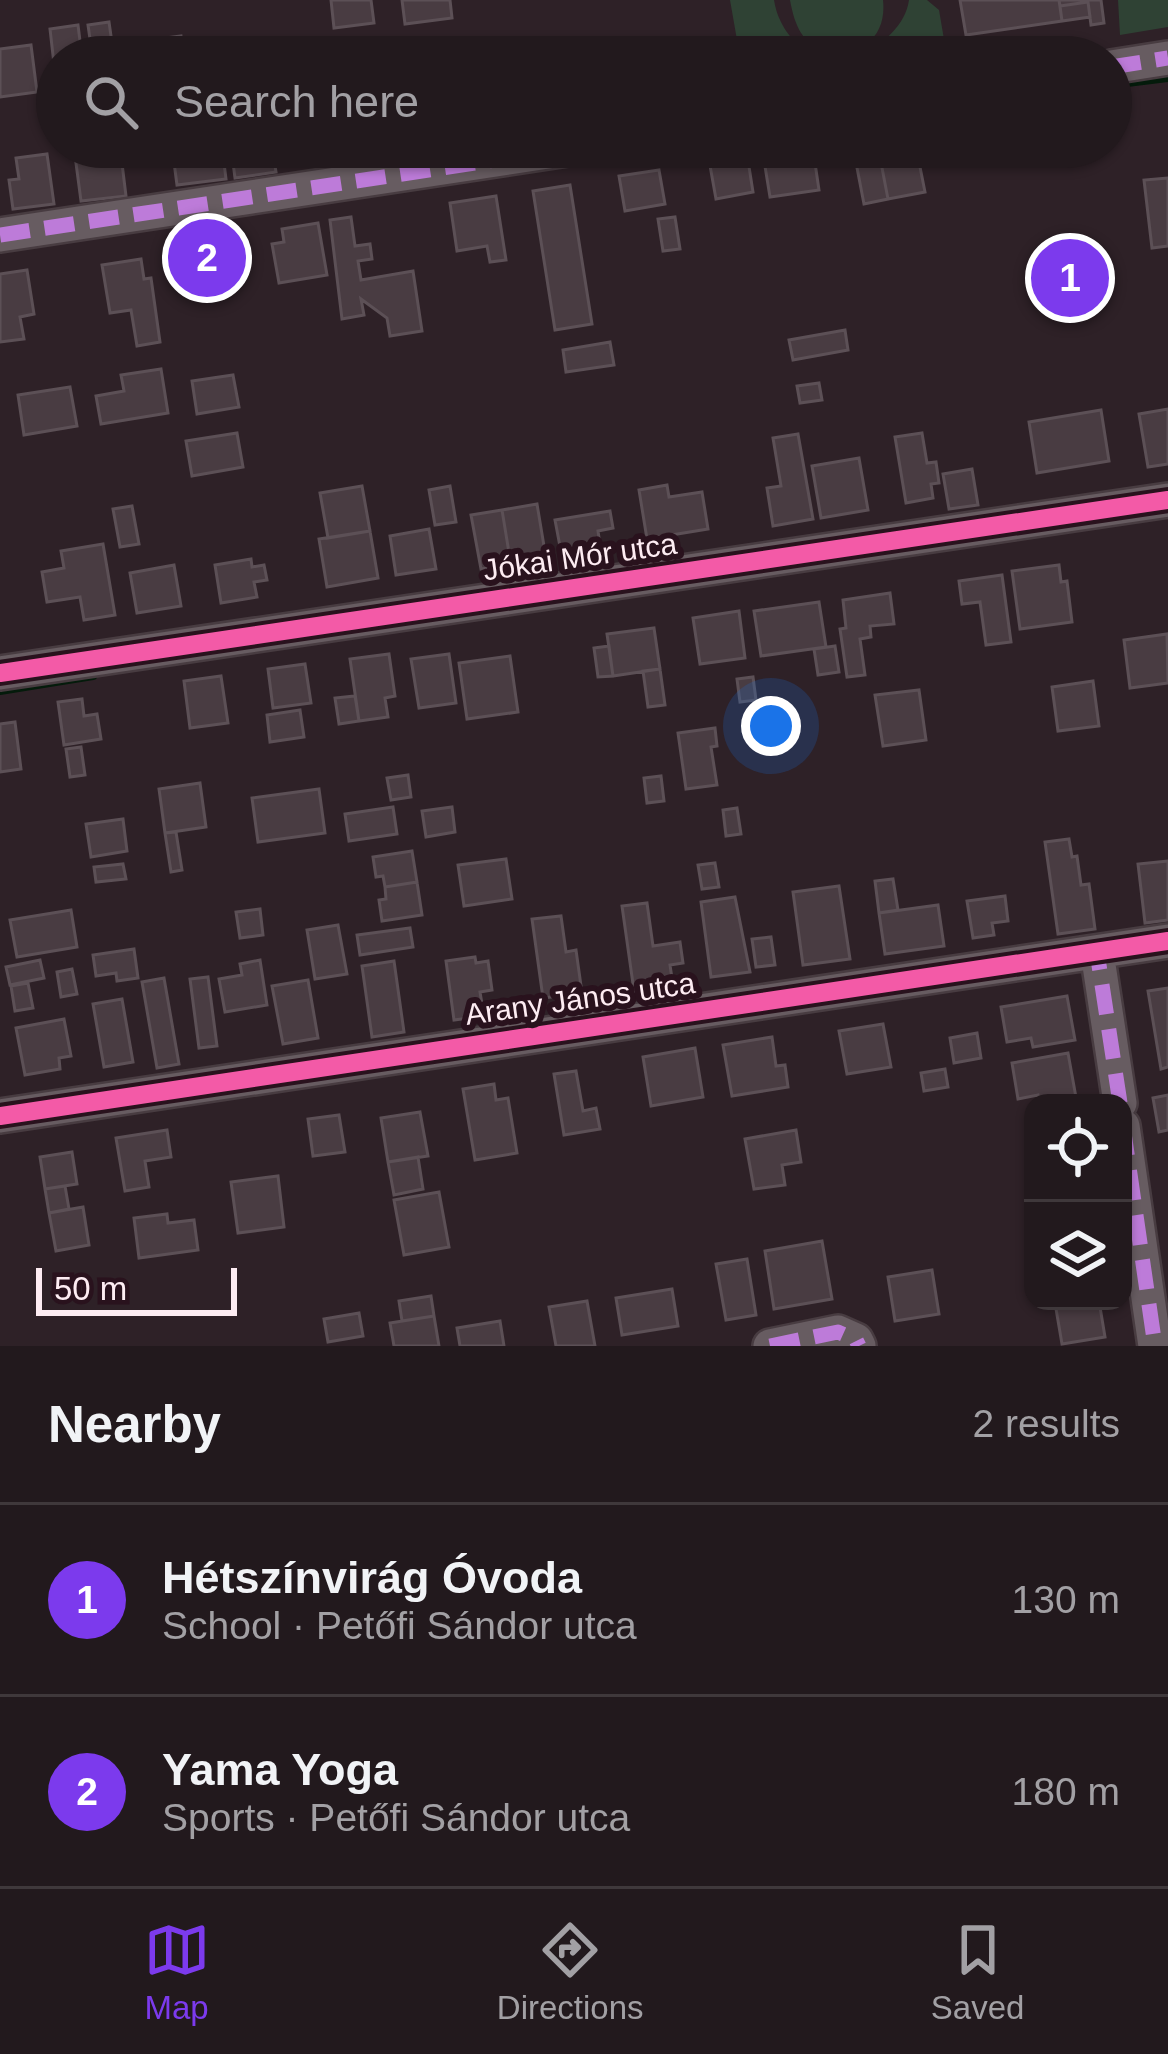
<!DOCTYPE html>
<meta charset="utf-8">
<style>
body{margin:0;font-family:Helvetica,sans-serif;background:#2a2226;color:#f1f3f6}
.controls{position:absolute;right:36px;bottom:36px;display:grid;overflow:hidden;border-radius:24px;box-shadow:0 3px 9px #0004}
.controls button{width:108px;height:108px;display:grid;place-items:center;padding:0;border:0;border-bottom:3px solid #3f383b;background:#22191d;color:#f1f3f6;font:60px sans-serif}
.scale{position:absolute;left:36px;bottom:30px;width:201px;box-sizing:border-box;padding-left:12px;border:6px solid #fdecf2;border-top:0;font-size:33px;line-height:42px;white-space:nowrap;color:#fdecf2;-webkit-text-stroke:9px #29121d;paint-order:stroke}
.you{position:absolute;left:771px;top:726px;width:42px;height:42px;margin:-30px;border:9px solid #fff;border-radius:50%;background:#1a73e8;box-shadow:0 0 0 18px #1a73e833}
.badge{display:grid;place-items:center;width:78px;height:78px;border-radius:50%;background:#7c3aed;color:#fff;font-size:39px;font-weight:700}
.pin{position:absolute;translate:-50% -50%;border:6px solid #fff;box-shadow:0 3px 12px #0006}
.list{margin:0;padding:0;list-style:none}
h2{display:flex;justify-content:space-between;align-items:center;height:156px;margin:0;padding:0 48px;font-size:51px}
h2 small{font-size:39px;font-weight:400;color:#a2a0a4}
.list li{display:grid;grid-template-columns:78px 1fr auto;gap:36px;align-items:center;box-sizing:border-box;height:192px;padding:0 48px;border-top:3px solid #3f383b}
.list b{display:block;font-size:45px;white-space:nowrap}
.list p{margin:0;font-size:39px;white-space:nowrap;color:#a2a0a4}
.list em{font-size:39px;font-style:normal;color:#a2a0a4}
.icon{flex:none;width:66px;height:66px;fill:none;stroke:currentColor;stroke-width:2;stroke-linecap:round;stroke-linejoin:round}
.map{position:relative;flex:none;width:1168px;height:1346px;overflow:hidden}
.search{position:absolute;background:#22191d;box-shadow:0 3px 9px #0004;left:36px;right:36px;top:36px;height:132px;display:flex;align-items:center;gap:30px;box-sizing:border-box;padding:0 42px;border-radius:66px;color:#a2a0a4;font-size:45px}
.sheet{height:540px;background:#22191d}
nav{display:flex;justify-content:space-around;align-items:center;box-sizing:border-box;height:168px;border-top:3px solid #3f383b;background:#22191d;font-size:33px;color:#a2a0a4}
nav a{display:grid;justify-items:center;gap:6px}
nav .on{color:#7c3aed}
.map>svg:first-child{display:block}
.green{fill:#2f4234}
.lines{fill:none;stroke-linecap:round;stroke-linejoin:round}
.stream{stroke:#041b0b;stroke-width:8}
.building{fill:#493c42;stroke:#5c5056;stroke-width:3}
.minor-casing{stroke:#483c41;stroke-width:38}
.minor{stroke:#675c61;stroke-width:33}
.quiet{stroke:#bd7bd9;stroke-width:15;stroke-dasharray:30 15;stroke-linecap:butt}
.cycleway-casing{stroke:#29121d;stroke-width:26}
.cycleway{stroke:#f35aa7;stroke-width:18}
.labels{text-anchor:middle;stroke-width:12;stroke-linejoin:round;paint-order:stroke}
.street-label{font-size:30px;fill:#fdecf2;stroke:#29121d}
</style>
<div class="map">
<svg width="1168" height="1346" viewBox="0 0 1168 1346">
<rect width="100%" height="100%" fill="#2e2127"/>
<path class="green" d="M730,0h44c4,25 18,41 37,57h-71z
M790,0h93c4,37 -21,55 -56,55 -25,-13 -32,-28 -37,-55z
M909,0h18l12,10 8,47h-84c20,-16 42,-30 46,-57z
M1118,0h50v27l-48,8z"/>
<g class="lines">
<path class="stream" d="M1111,85l57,-7
M0,691l93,-15"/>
</g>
<path class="building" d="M331,0h40l3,23 -40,5z
M402,0h48l2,18 -47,6z
M960,0h141l3,23 -13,2 -1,-8 -124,18z
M960,0h99l3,21 -96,14z
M1059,0h42l3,23 -13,2 -3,-23 -28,4z
M1088,2l2,15 -28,4 -2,-15z
M109,22l4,28 -21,3 -4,-28z
M78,25l4,32h-25l-3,7 -4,-35z
M181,36l3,21h-47l-2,-15z
M637,44l2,13h-36l-1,-8z
M31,45l6,47 -37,5v-48z
M120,147l6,49 -45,5 -7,-53z
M172,147h50l4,32 -49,6z
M231,147h41l4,25 -41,6z
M806,147l2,16h7l4,27 -49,7 -7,-43z
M853,147h25l10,52 -24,5z
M878,147h38l9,45 -37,7z
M47,154l7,50 -41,5 -4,-29 10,-1 -3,-21z
M747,154l6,38 -37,7 -7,-39z
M659,170l6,34 -40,7 -6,-35z
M1168,178v68l-16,2 -8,-68z
M570,185l22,139 -37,6 -22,-139z
M496,196l10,64 -16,2 -3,-16 -30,5 -7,-48z
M351,217l4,29 15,-2 2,15 -14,2 3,19 52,-9 9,60 -32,5 -3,-18 -26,-19 3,16 -22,4 -12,-99z
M675,217l5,32 -17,2 -5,-32z
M318,223l9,52 -48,8 -7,-39 12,-2 -2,-13z
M226,241l6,35 -38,7 -6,-35z
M141,259l3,20 7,-1 9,64 -23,4 -6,-36 -21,3 -8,-48z
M27,270l7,44 -14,3 4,22 -24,3v-68z
M845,330l3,20 -55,10 -4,-20z
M610,342l4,23 -48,7 -3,-22z
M161,369l7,44 -67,11 -5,-28 28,-5 -3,-16z
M233,375l6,32 -42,7 -5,-33z
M819,383l3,17 -22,3 -3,-17z
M70,387l7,39 -53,9 -6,-40z
M1168,409v55l-20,3 -9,-53z
M1101,410l8,51 -72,12 -8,-51z
M237,433l6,34 -51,9 -6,-35z
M922,433l5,30 9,-1 3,21 -8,1 2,14 -27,5 -11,-66z
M798,434l15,85 -40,7 -6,-38 14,-2 -8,-48z
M859,458l9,52 -47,8 -9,-52z
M972,469l6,36 -29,4 -6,-35z
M667,485l2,12 33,-5 6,37 -61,10 -8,-49z
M362,486l8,45 -42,7 -8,-45z
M450,486l6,36 -21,3 -6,-35z
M537,504l9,54 -35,7 -9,-55z
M132,506l7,38 -19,3 -7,-38z
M502,510l9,55 -30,4 -10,-54z
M610,511l3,17 -15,3 3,20 -39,6 -7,-37z
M429,529l7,40 -40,6 -6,-39z
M370,531l8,47 -51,9 -8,-48z
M103,544l12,71 -31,5 -4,-23 -33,5 -5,-30 22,-4 -3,-17z
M251,559l1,8 12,-2 3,15 -13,2 3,15 -36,6 -6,-38z
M174,565l7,41 -44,7 -7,-40z
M1059,565l2,17 6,-1 5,41 -52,7 -8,-58z
M1002,575l9,67 -25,3 -6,-43 -18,2 -3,-23z
M890,593l4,31 -24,2 1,11 -11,2 5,36 -18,2 -7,-48 6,-1 -3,-28z
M819,602l7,45 -65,9 -7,-45z
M739,611l6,47 -45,6 -7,-46z
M654,628l6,41 -47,7 -6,-42z
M1167,634l1,49 -38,5 -6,-48z
M609,646l4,30 -15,1 -4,-29z
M835,646l4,26 -21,3 -4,-26z
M389,654l6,42 -10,2 3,19 -29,4 -9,-62z
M449,654l7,49 -37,5 -8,-49z
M510,656l8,56 -51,7 -8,-56z
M305,664l6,39 -38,5 -5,-39z
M660,669l5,36 -17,2 -5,-36z
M221,676l7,47 -38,5 -6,-47z
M753,677l3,23 -16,2 -3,-23z
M1093,681l6,45 -41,5 -6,-44z
M919,690l7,50 -43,6 -8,-51z
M355,696l4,25 -20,3 -4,-26z
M82,699l2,17 13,-2 4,25 -37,6 -6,-43z
M300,710l4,27 -34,5 -3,-27z
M15,722l6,47 -21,3v-48z
M715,728l2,18 -6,1 6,38 -31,4 -8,-56z
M81,747l4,28 -15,2 -4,-28z
M408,775l3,22 -20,3 -4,-22z
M661,776l3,25 -17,2 -3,-25z
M200,783l6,44 -41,6 -6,-44z
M319,789l6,44 -67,9 -6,-44z
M393,807l4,27 -48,7 -4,-27z
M452,807l3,25 -29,5 -4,-26z
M737,808l4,26 -15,2 -3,-26z
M123,819l4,32 -36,6 -5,-33z
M176,832l6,38 -11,2 -6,-39z
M1069,839l3,18 5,-1 4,29 8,-1 6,45 -37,5 -13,-92z
M412,851l5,31 -32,5 -2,-11 -7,1 -3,-20z
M506,859l6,40 -48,7 -6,-41z
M1168,861v59l-23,3 -7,-59z
M715,863l4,24 -17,2 -4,-24z
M123,864l3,15 -30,3 -2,-15z
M893,879l5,31 -19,3 -4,-32z
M417,882l5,33 -40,6 -3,-21 7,-1 -1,-12z
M839,886l11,73 -47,6 -10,-73z
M1005,896l3,25 -16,2 2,12 -21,3 -6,-37z
M735,897l15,75 -39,5 -10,-75z
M647,903l6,43 27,-4 3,21 -13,2 3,20 -39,6 -12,-85z
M938,905l6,41 -59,8 -6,-41z
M260,909l3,26 -23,3 -4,-26z
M71,910l6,37 -60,10 -7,-37z
M561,916l5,36 10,-2 6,43 -39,5 -11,-79z
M338,925l9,49 -32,5 -8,-49z
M410,928l3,19 -53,8 -3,-20z
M771,937l4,28 -19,2 -4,-28z
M134,949l4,29 -21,3 -1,-8 -20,3 -3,-21z
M475,957l1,6 12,-2 4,29 -12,2 4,24 -30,4 -8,-59z
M40,960l4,18 -34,7 -4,-18z
M260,960l7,45 -42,7 -6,-33 23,-4 -2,-11z
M394,961l10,71 -32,5 -10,-71z
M72,969l5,25 -16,3 -4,-25z
M208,977l9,69 -18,2 -9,-69z
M164,978l15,86 -22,4 -15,-86z
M308,980l10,58 -35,6 -11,-58z
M28,983l5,25 -18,3 -4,-25z
M1168,988v79l-7,2 -13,-78z
M1067,996l8,44 -42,7 -2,-9 -24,4 -6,-35z
M122,999l11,63 -29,5 -11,-63z
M64,1019l7,37 -12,2 1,11 -35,6 -9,-47z
M883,1024l8,43 -44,7 -8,-43z
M977,1033l4,25 -27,5 -4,-25z
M772,1037l4,29 9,-1 3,22 -56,9 -9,-51z
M695,1048l8,49 -52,9 -8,-49z
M1068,1053l9,50h-37l-2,-8 -20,4 -6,-36z
M945,1069l3,18 -24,4 -3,-18z
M576,1071l7,40 13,-3 4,21 -36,6 -10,-61z
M494,1084l2,16 12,-2 9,55 -42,7 -12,-71z
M1168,1095v35l-9,2 -6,-34z
M420,1112l8,44 -40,6 -7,-44z
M339,1115l6,37 -32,4 -5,-37z
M167,1130l4,27 -26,4 4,26 -24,4 -9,-53z
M796,1130l5,32 -19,3 3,20 -31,4 -9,-50z
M72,1152l5,32 -32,5 -5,-32z
M418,1157l5,32 -29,6 -6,-33z
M278,1176l6,51 -46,6 -7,-51z
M65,1186l4,23 -20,4 -4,-24z
M439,1192l10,55 -45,8 -10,-55z
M83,1207l6,38 -33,6 -7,-38z
M167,1214l1,9 26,-3 4,30 -59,8 -5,-40z
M822,1241l10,58 -58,10 -9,-58z
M747,1259l9,56 -30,5 -10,-56z
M932,1270l7,44 -44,7 -7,-44z
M672,1289l6,37 -56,9 -6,-37z
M431,1296l3,20 -32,5 -3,-20z
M587,1301l8,45h-39l-7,-39z
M1099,1301l6,36 -43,7 -7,-41z
M359,1313l4,23 -35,6 -4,-23z
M434,1316l5,30h-45l-4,-23z
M500,1321l4,25h-44l-3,-18z"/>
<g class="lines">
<g class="minor-casing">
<path id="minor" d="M1111,67l57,-9
M0,235l581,-88
M0,673l1168,-173
M1097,952l23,151
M0,1116l1168,-175
M1123,1126l32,220
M770,1346l68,-14 18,8 3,6"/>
</g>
<use href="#minor" class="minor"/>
<path class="quiet" d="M1111,67l57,-9
M0,235l581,-88
M1109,951l-12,1 23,151
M1123,1126l32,220
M770,1346l68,-14 18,8 3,6"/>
<g class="cycleway-casing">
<path id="cycleway" d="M0,673l1168,-173
M0,1116l1168,-175"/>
</g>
<use href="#cycleway" class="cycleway"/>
</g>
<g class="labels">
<g class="street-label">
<text transform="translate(580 557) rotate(-8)" y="10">Jókai Mór utca</text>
<text transform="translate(580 999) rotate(-8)" y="10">Arany János utca</text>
</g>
</g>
</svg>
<div class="controls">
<button><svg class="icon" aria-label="locate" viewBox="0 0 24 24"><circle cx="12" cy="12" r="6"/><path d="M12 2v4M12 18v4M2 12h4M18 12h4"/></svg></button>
<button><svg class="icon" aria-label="layers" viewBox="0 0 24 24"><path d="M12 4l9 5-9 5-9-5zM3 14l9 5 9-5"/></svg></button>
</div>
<div class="scale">50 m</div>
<div class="you"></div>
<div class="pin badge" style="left:1070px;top:278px">1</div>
<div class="pin badge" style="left:207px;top:258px">2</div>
<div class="search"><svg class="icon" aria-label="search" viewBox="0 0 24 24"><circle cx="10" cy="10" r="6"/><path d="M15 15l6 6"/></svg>Search here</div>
</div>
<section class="sheet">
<h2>Nearby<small>2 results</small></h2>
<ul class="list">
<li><span class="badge">1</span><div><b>Hétszínvirág Óvoda</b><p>School · Petőfi Sándor utca</p></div><em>130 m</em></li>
<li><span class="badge">2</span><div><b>Yama Yoga</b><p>Sports · Petőfi Sándor utca</p></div><em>180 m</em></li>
</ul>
</section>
<nav>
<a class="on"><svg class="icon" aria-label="map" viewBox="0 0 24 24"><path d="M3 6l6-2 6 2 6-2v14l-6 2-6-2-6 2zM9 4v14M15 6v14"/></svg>Map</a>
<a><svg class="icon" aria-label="directions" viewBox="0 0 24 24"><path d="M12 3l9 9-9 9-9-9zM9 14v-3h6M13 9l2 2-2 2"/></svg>Directions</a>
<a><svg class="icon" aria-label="saved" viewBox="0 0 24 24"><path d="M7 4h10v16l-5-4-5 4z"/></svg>Saved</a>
</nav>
